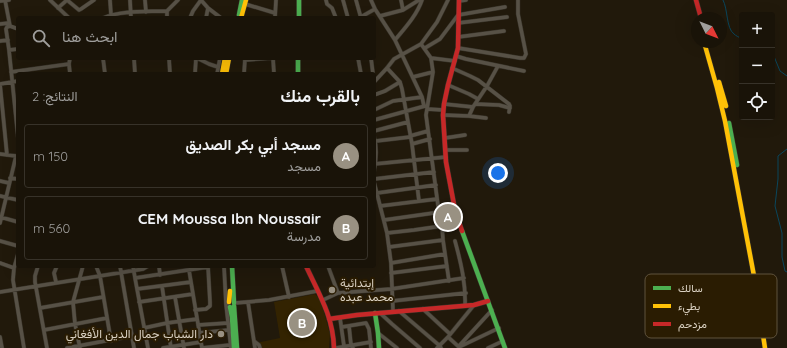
<!DOCTYPE html>
<html lang="ar">
<meta charset="utf-8">
<style>
body{margin:0;font-family:Quicksand,Vazirmatn,sans-serif;background:#262016;color:#f1f3f6;direction:rtl}
.controls{position:absolute;right:12px;top:12px;display:grid;overflow:hidden;border-radius:4px;box-shadow:0 4px 16px #0002}
.controls button{width:36px;height:36px;display:grid;place-items:center;padding:0;border:0;border-bottom:1px solid #373229;background:#191308;color:#f1f3f6;font:20px sans-serif}
.compass{position:absolute;left:691px;top:12px;width:36px;height:36px;border-radius:50%;background:#191308;box-shadow:0 4px 16px #0002;rotate:132deg}
.you{position:absolute;left:498px;top:173px;width:14px;height:14px;margin:-10px;border:3px solid #fff;border-radius:50%;background:#1a73e8;box-shadow:0 0 0 6px #1a73e833}
.badge{display:grid;place-items:center;width:26px;height:26px;border-radius:50%;background:#999182;color:#fff;font-size:13px;font-weight:700}
.pin{position:absolute;translate:-50% -50%;border:2px solid #fff;box-shadow:0 1px 4px #0006}
.list{margin:0;padding:0;list-style:none}
h2{display:flex;justify-content:space-between;align-items:center;height:52px;margin:0;padding:0 16px;font-size:17px}
h2 small{font-size:13px;font-weight:400;color:#9f9e9c}
.list li{display:grid;grid-template-columns:26px 1fr auto;gap:12px;align-items:center;box-sizing:border-box;height:64px;margin:0 8px 8px;padding:0 8px;border:1px solid #373229;border-radius:4px}
.list b{display:block;font-size:15px;white-space:nowrap}
.list p{margin:0;font-size:13px;white-space:nowrap;color:#9f9e9c}
.list em{font-size:13px;font-style:normal;color:#9f9e9c}
.icon{flex:none;width:22px;height:22px;fill:none;stroke:currentColor;stroke-width:2;stroke-linecap:round;stroke-linejoin:round}
.map{position:relative;flex:none;width:787px;height:348px;overflow:hidden;direction:ltr}
.search{position:absolute;background:#191308;box-shadow:0 4px 16px #0002;left:16px;top:16px;width:360px;height:44px;display:flex;align-items:center;gap:10px;box-sizing:border-box;padding:0 14px;border-radius:4px;color:#9f9e9c;font-size:15px}
.panel{position:absolute;background:#191308;box-shadow:0 4px 16px #0002;left:16px;top:72px;width:360px;height:196px;border-radius:4px;direction:rtl}
.map>svg:first-child{display:block}
.built{fill:#332301}
.lines{fill:none;stroke-linecap:round;stroke-linejoin:round}
.stream{stroke:#0a465c;stroke-width:1}
.street-casing{stroke:#383329;stroke-width:4.5}
.fast-casing{stroke:#383329;stroke-width:5.5}
.slow-casing{stroke:#383329;stroke-width:5.5}
.jam-casing{stroke:#383329;stroke-width:5.5}
.street{stroke:#575146;stroke-width:3.5}
.fast{stroke:#4caf50;stroke-width:4.5}
.slow{stroke:#ffc107;stroke-width:4.5}
.jam{stroke:#c62828;stroke-width:4.5}
.poi-dot{fill:#999182;stroke:#2a1c02;stroke-width:1.5}
.labels{text-anchor:middle;stroke-width:4;stroke-linejoin:round;paint-order:stroke}
.poi-label{font-size:12px;fill:#dad1c2;stroke:#2a1c02;text-anchor:start}
.key{fill:#2a1c02;stroke:#5f523c;stroke-width:1}
.key-label{font-size:11px;fill:#dad1c2}
</style>
<div class="map">
<svg width="787" height="348" viewBox="0 0 787 348">
<rect width="100%" height="100%" fill="#21190b"/>
<path class="built" d="M315,294l5,5 4,13 6,22 -1,14h-72l-1,-5 24,-5 -6,-36z"/>
<g class="lines">
<path class="stream" d="M723,0c5,9 3,28 11,34 2,2 5,3 8,5
M772,39l1,15 7,17 7,5
M787,149l-9,7v23l-3,27 7,27v24l3,14 2,1"/>
<g class="street-casing">
<path id="street" d="M5,0l5,26
M50,0l19,18
M67,0l12,10 2,-1 13,-9
M110,0l1,15
M130,0l1,18
M145,0l1,12
M201,0l7,8 13,10
M326,0l1,4 5,4 4,10
M343,0l5,18
M356,0l5,18
M371,0l4,9 20,31 27,57 2,9
M401,0l2,10
M448,0l-11,22 -16,22 10,14 2,14 -7,43 13,98 3,13 1,14 6,41
M0,1l9,-1
M459,1l7,-1
M245,4l30,9
M58,8l9,-8
M167,11v7
M380,16l23,-6 16,-10
M103,18c19,-8 43,-6 64,-7l11,-11
M190,18l3,-7 8,-11
M206,18l2,-10
M275,18l1,-18
M359,18l16,-9
M458,23l49,-6
M0,24l9,-1
M18,29l-8,-3 -3,1 -1,2 3,21 9,87
M458,37l46,-6
M395,40c10,-12 22,-25 27,-40
M0,41l8,-1
M425,48l15,-9 18,-24 47,-8
M458,48l62,10h4l2,-4 -8,-40v-14
M9,50l9,-1
M456,56l10,3 58,12
M70,58l-1,6 1,10
M103,58l2,16
M134,58l1,16
M169,58l1,16
M197,58l12,6 9,3
M273,58l1,16
M358,58l3,16
M371,58l2,16
M431,58l24,3
M245,60l26,-2
M387,68l13,14 2,7 10,55 7,57
M452,68l18,8 8,4 31,24 1,2 -1,6
M11,72l58,-8
M195,74l1,-16
M217,74l3,-16
M244,74l1,-15
M413,77l20,-5
M374,82l13,-14 7,-9 27,-15
M0,84l7,71
M0,84l18,-3
M448,85l21,9 9,5
M374,95l11,-4 15,-9
M444,104l29,3
M475,104l24,1 11,3
M427,109l16,1
M374,110l19,-9 29,-4
M443,115l26,1 17,2
M469,116l4,-9 14,-21 11,-20
M374,120l51,-14
M374,131l34,-9
M410,136l18,-5
M374,137c3,10 2,24 0,34
M445,138l20,-3
M376,141l34,-4
M412,144l18,-5
M446,150h21
M0,154l16,2
M374,164l72,-7
M10,178l8,1
M374,179l60,-7
M0,181l9,2
M374,182l13,51 4,30 2,48
M377,193l59,-8
M0,196l18,4
M380,206l57,-7
M0,217l18,5
M384,220l71,-10
M0,223l16,-67h2
M442,229l17,-5
M387,233l27,-3 28,-4
M0,241l18,5
M455,241c6,22 11,43 10,65
M389,247l54,-7
M18,254l-4,14 -1,12 11,68
M0,263l14,5
M391,263l54,-9
M38,266l-3,10v6l12,66
M96,266l4,10 11,65
M120,266l14,82
M133,266l2,12 13,70
M159,266l1,9
M224,266l2,38h1
M282,266l7,31
M328,266l10,27
M189,270l13,78 28,-3
M391,273l56,-7
M135,278l73,-11
M56,282l-2,-9 3,-7
M162,286l9,62
M137,289l54,-7
M0,292l143,-23 5,-3
M175,297l9,51
M323,300l15,-7 53,-4 73,-11
M392,301l74,-8
M139,302l54,-8
M248,302l7,46
M235,303l34,-3 48,-9
M226,304l5,44
M40,308l63,-11
M423,309l27,25
M195,310l11,-1 4,-3v-4l-2,-36
M399,311l41,35 1,2
M380,313l12,11 28,24
M340,318l4,28
M198,325l30,-2
M349,326l2,19 2,3
M342,327l24,-4 3,6 2,19
M144,328l23,-5 30,-4
M44,330l63,-12
M199,333l30,-3
M378,333l19,15
M0,337l2,11
M448,337l11,10
M254,341l5,4 1,3
M459,346l33,-36
M459,347l40,-19
M67,348l65,-12
M80,348l-5,-24 -2,-22 10,-36
M163,348l38,-6
M336,348l35,-6
M437,348l11,-11 26,-32
M488,348l15,-7"/>
</g>
<g class="fast-casing">
<path id="fast" d="M299,0v18
M239,15l3,-15
M298,58v16
M729,123l8,42
M462,231l43,117
M232,266l2,37
M234,306l3,42
M230,307l2,10 2,31
M375,313l3,20 1,15"/>
</g>
<g class="slow-casing">
<path id="slow" d="M241,18l5,-18
M704,42l13,46 8,33 29,155 11,72
M222,74l3,-16
M226,74l3,-16
M719,82l7,24
M229,302l1,-11"/>
</g>
<g class="jam-casing">
<path id="jam" d="M459,0l-1,48 -10,37 -4,19 -1,11 3,47 9,48 7,21
M696,0l5,18
M306,266c13,28 27,50 28,82
M329,319l28,-4 117,-10 14,-4"/>
</g>
<use href="#street" class="street"/>
<use href="#fast" class="fast"/>
<use href="#slow" class="slow"/>
<use href="#jam" class="jam"/>
</g>
<g class="poi-dot">
<circle cx="332" cy="290" r="4"/>
<circle cx="221" cy="334" r="4"/>
</g>
<g class="labels">
<g class="poi-label">
<text x="340" y="287">إبتدائية<tspan x="340" dy="14">محمد عبده</tspan></text>
<text x="213" y="338" text-anchor="end">دار الشباب جمال الدين الأفغاني</text>
</g>
</g>
<rect x="645" y="274" width="132" height="64" rx="6" class="key"/>
<rect x="653" y="286" width="18" height="4" fill="#4caf50"/>
<rect x="653" y="304" width="18" height="4" fill="#ffc107"/>
<rect x="653" y="322" width="18" height="4" fill="#c62828"/>
<g class="key-label">
<text x="678" y="292">سالك</text>
<text x="678" y="310">بطيء</text>
<text x="678" y="328">مزدحم</text>
</g>
</svg>
<div class="controls">
<button>+</button>
<button>−</button>
<button><svg class="icon" aria-label="locate" viewBox="0 0 24 24"><circle cx="12" cy="12" r="6"/><path d="M12 2v4M12 18v4M2 12h4M18 12h4"/></svg></button>
</div>
<svg class="compass" viewBox="-18 -18 36 36"><path d="M0-13l5 13h-10z" fill="#e53935"/><path d="M0 13l5-13h-10z" fill="#9f9e9c"/></svg>
<div class="you"></div>
<div class="pin badge" style="left:448px;top:217px">A</div>
<div class="pin badge" style="left:302px;top:323px">B</div>
<div class="search"><svg class="icon" aria-label="search" viewBox="0 0 24 24"><circle cx="10" cy="10" r="6"/><path d="M15 15l6 6"/></svg>ابحث هنا</div>
<section class="panel">
<h2>بالقرب منك<small>النتائج: 2</small></h2>
<ul class="list">
<li><span class="badge">A</span><div><b>مسجد أبي بكر الصديق</b><p>مسجد</p></div><em>150 m</em></li>
<li><span class="badge">B</span><div><b>CEM Moussa Ibn Noussair</b><p>مدرسة</p></div><em>560 m</em></li>
</ul>
</section>
</div>
